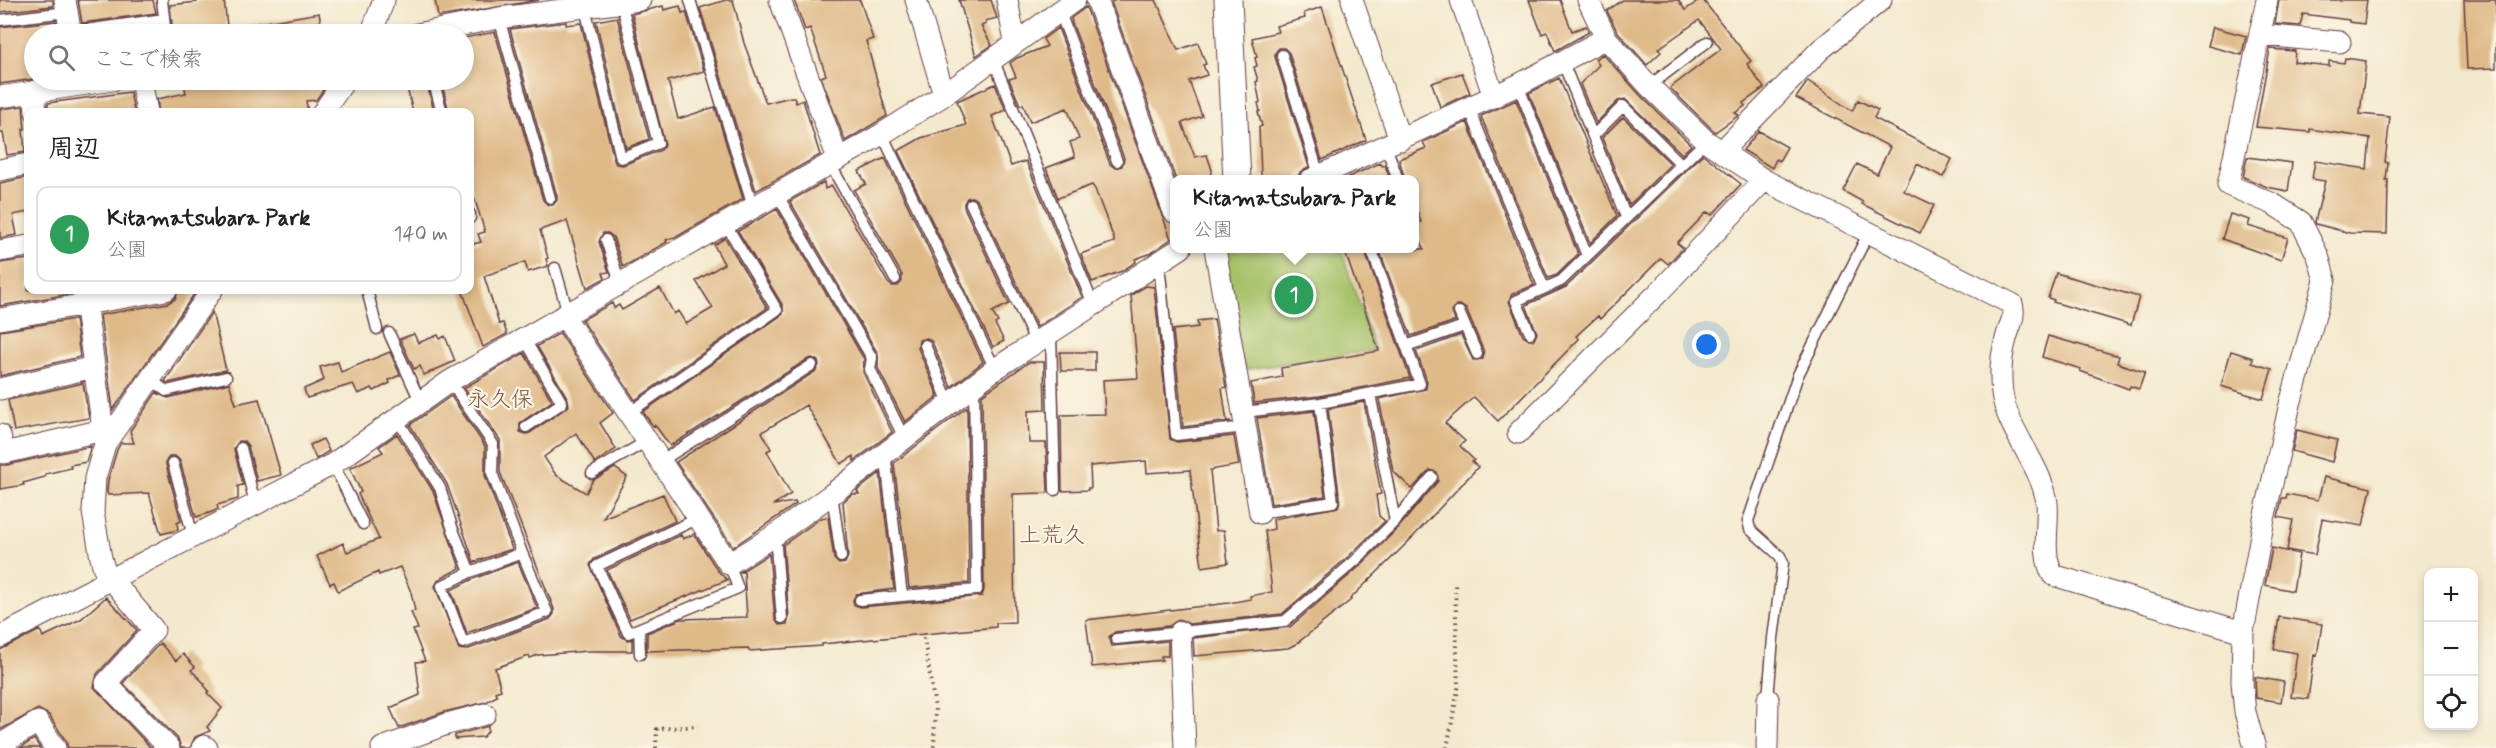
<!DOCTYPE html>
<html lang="ja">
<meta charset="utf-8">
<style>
body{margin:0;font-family:Mynerve,"Klee One",sans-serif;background:#f2f2f2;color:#202124}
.controls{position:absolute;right:18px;bottom:18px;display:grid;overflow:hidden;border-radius:12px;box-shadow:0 3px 9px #0003}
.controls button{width:54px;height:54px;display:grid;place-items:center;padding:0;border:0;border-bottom:2px solid #e0e0e0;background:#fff;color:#202124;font:30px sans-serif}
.you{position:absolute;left:1707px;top:345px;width:21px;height:21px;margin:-15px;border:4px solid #fff;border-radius:50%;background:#1a73e8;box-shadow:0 0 0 9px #1a73e833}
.badge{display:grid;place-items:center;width:39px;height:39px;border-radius:50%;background:#0b8043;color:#fff;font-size:20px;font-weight:700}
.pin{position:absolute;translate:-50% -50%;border:3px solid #fff;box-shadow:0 2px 6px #0006}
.popup{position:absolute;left:1170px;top:175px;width:249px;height:78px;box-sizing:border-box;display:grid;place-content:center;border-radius:12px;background:#fff;filter:drop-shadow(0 2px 4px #0005);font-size:20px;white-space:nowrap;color:#757577}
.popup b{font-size:22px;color:#202124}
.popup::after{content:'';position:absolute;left:50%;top:100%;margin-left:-12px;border:12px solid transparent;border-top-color:#fff}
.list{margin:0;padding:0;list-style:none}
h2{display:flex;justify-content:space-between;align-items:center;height:78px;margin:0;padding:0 24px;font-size:26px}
h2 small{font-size:20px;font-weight:400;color:#757577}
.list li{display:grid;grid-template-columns:39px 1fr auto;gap:18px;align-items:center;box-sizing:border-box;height:96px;margin:0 12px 12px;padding:0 12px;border:2px solid #e0e0e0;border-radius:12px}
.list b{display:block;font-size:22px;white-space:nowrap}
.list p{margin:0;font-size:20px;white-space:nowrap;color:#757577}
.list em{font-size:20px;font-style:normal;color:#757577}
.icon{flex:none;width:33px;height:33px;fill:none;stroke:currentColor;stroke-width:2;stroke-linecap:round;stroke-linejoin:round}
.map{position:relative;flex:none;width:2496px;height:748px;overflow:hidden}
.search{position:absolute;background:#fff;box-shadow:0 3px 9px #0003;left:24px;top:24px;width:450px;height:66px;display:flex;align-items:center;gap:15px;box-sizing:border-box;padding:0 21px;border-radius:33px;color:#757577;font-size:22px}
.panel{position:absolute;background:#fff;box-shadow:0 3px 9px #0003;left:24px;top:108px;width:450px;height:186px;border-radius:12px}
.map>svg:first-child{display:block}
.green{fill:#a6c167;stroke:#787049;stroke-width:1.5}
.building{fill:#dfba89}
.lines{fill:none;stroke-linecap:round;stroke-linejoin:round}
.service-casing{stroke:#633d43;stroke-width:13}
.minor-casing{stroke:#633d43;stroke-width:23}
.tertiary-casing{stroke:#633d43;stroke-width:29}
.path{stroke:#633d43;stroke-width:4;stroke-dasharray:1.5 4.5;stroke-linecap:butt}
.service{stroke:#fff;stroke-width:10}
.minor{stroke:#fff;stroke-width:21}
.tertiary{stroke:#fff;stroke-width:27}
.labels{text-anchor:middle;stroke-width:4.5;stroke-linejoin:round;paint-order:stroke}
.neighbourhood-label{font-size:22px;fill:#7e554c;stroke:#fcf5e5}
</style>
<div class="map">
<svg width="2496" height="748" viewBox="0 0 2496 748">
<rect width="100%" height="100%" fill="#fcf5e5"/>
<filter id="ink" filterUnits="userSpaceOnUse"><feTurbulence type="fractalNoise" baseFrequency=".0167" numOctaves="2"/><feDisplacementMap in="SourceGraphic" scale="12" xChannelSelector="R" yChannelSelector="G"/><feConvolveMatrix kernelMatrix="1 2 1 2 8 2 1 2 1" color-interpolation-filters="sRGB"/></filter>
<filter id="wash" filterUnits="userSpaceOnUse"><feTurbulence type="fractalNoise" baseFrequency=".008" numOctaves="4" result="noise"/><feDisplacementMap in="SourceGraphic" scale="24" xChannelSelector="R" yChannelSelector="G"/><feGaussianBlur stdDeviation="1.35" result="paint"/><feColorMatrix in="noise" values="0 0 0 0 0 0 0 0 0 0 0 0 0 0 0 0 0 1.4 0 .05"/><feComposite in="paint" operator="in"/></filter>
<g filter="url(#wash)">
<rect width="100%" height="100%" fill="#f3e9ce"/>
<path class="green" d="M1223,249h118l34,101 -131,20z"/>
<g id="blocks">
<path class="building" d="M0,0h53v6l-53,6z
M78,0h75l3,13 -74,10z
M196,0h28l4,34h-55l-3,-29 27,-3z
M435,0h104l-101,17z
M726,0h7l11,43 22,60 25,-6h3l2,6 7,-3 17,55 -64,36 -56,-183z
M794,0h66l13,39 -7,2 21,75 -42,25 -24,-64 5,-2 -16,-47 -5,2z
M959,0h32l6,18 -12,3 1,3 -5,2 11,19 -16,11z
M1116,0h40l22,50 20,-7 8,21 -3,1 4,10 -18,6 13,35 -20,7 13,34 12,-2 5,15 -4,10h-32l-65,-178z
M1529,0h31l12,31 14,-5 3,6 -34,19 -8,-19 -5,2z
M1623,0h55l7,10 15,-10h3l48,61 -4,3 17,24 -21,15 2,3 -10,7 4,2 -24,17 -45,-44 51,-39 -8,-11 -14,-18 -41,29 3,3 -14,13 -30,-34 -10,-20z
M2279,0h88l-3,24 -15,-2v-2l-46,-6 -3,12 -25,-2z
M2464,0h32v68l-29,1z
M663,6l1,4 16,-4 2,7 4,-1 18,59 -36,10 10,38 37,-12 28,92 -65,37 -12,4 1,2 -44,25 -10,-30 -5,-4h-5l-4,9 10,30 -6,1 2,5 -18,10 -20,-67 -27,9 8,28 -2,1 2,7 -20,6 -3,-10 -41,14 15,48 4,-1 4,11 -24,13 -21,-57h8v-49h3l1,3 7,-2 -3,-8 7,-2 -15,-48v-72h-21l-8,-32h23v-42l31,-6 48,168 5,5h5l4,-5v-4l-47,-167 56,-7v3l15,-2 33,137 2,4 7,1 38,-15 4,-5 -33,-131z
M1086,7l85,232 -22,15 -14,5 1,3 -14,9 -30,11 -11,-28 33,-12v-3l-19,-50 -3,-4 -34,13 -12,-30 29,-11 -5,-15 9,-3 -12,-31 -37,14 -7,-18 -3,1 -11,-26 7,-2 -6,-14 7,-5 30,-12 -4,-7 15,-11 52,136 5,4 7,-2 2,-8 -52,-135 -1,-5z
M1322,7l44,133 -44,20 -33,-107 -5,-5h-5l-4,5v4l34,110 -9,5 -3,8h-28l-1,-4h-7l-2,-49 3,-1 -4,-14 2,-1 -2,-8 2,-1 -4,-20 2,-1 -4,-14 3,-1 -2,-8 2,-1 -5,-19 26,-6 -2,-6 29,-8 -1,-5z
M319,13l4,21h-80l-1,-8z
M617,17l32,122 -23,9 -30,-127z
M56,21l2,13h-24v45l-34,5v-57z
M158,27l1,7h-52z
M2213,27l33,9 -4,19 -34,-9z
M2270,49l25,2 -1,11 35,4v-5l15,2 1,-5 21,3 -6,53 30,3 -5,45 3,1 -2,17h2l-1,54 -37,-1 -34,-9 -1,-2 10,-41 -13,-2 3,-18 52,8 3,-31 -60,-9v3l-54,-5z
M1603,54l37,41 51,50 -9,9 -57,-55 -7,2 -22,22 -16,-39 19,-19 -4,-6z
M1462,73l8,20 -30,14 -8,-24z
M1559,78l58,138 -27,27 -61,-150z
M210,80h112l2,9 -8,11 -10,1 2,11h-149l-2,-13 29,-6 -2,-9z
M405,80h21l8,32h-21z
M1808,81l44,30 6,-11 20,10 -4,8 78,41 -9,18 -26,-13 -13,27 30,14 -14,28 -58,-29 1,-2 -20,-11 14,-27 20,10 13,-27 -94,-49z
M995,84l11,26 -14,6 19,50 15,-5 56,136 -45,30 -59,-126 -6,-4 -5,1 -3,5v4l45,97 -17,8 6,10 -3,2 9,17 -11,6 -95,-196 23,-13 45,-13 -9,-24z
M130,92l4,19 -86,1v-9z
M1516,100l62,154 -21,21 -9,3 -67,-162z
M23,106l2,23h-2l2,23 -18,3 -4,-22h-3v-24z
M1623,117l48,47 -42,41 -27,-67z
M1467,122l67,163 -22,9 -3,7 14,35 6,4h5l3,-7 -11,-28 40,-18 137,-133 38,30 -29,31 -5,-3 -30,31 6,5 -15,16 -7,-6 -61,61 -2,-3 -22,20 3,3 -81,82 -24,-24 -29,26 20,18 -5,5 14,14 -2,2 6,5 -68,73 -60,59 1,1 -55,44 -8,4 -94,8 -1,-18 97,-11 70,-61 40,-40 38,-45 -1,-9 -7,-2 -18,19 -19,-18 -14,-72 47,-10 1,-8 -11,-30 45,-16 12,25 10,-1 1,-7 -18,-43 -6,-4h-4l-4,6 3,10 -44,15 -32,-87h45l-9,-26 6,-1 -7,-19v-23h-9l-6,-21 27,-11 -3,-6z
M1759,131l28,16 -8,14 -3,-2 -4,9 -29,-18z
M2247,157l45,6 -4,28 -21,-4 -24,-10z
M885,158l98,204 -32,25 -19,-45 -5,-4 -8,2 -1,8 20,48 -33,26 -27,-54v-14l-88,-153 34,-19 1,7 7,-3 56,97 4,3h6l4,-4v-7l-48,-85 12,-6 -7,-13z
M1380,163l2,3 3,-1 5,15h-48z
M28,177v35l-15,3 4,20 -17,3v-55z
M777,209l87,150 -1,13 29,60 -38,29v-5l-13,8 -35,-59 -44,27 9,17 -4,2 24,43 -18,11 22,-3 1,2 -63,43 -57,-85 140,-91 3,-6 -1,-4 -6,-3 -4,1 -138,87 -15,-21 -2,1 -10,-14 140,-98v-8l-45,-75z
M2230,214l20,6 -2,6 40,12 -7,22 -59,-21z
M725,238l42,70 -132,92 -53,-80 30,-17 2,5 5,-3 3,5 38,-22 14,26 4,-3 8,13 27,-16 -17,-27 28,-17 -10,-19z
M1344,249h20l46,129 -91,18 -65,7 -3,-20 31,-6 -1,-9 98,-17z
M28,259v31h55l-7,3 -76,13v-43z
M2056,273l83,24 -8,28 -78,-23 1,-2 -6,-2z
M1146,286l8,1 16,152 7,3 57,-6 5,29 -29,5 6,61 8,-1 4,33 -26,4 -12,-97 -43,3 -1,-12 -56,5 1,22h-3v2l-26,1 -1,-76 44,-1 -2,-34 35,-2 -7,-83z
M197,290l-84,120 -13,-95 68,-12 7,-4 3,-7z
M212,312l14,58 -58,13 -3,-2z
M75,319l5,38 -80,19v-45z
M1214,319l12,68 -4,1 5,34 4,-1 -48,6 -10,-97 25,-3 -1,-6z
M560,333l53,80 -13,10 16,26 -21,14 -19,-30 -32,24 12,18 30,18 7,-13 22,-12 12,9 -24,41 60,-24 12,27 -81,38 -4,6 31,71 6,4 5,-1v12h-44l-50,4 -8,3 -1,-2 -34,12 6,22 -6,2 2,4 -11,6 -42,10 -45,16 -9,-20 30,-13 -4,-33 9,-1 -12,-31 5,-1 -7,-17 4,-1 -4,-19 -11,-25 -21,8 -1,-3 -40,19 -4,-9 -4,2 -13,-28 26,-13 4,9 32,-13 -21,-45 3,-2 -11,-24 33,-16 -4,-5 18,-13 36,57 27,77 -21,11 -4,7 24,63 7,1 84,-31 4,-5v-5l-54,-137v-32l-36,-52 60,-35 28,48 -32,22v9l6,2 4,-1 39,-27 -1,-7 -31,-53z
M414,334l4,9 20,-8 2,4 5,-3 10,25 -31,14 -4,-9 -6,3 -14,-30z
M2048,336l71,20 -2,7 28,9 -6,17 -9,-3 -1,3 -49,-18 1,-2 -39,-12z
M2231,351l22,7 -1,5 20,6 -9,30 -42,-13z
M390,352l10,23 -11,5 1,3 -16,8 -2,-3 -14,6 -5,-10 -46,14 -3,-9 20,-9 -4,-13 18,-5 3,10z
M1060,352h35v19h-34z
M1029,362h15l1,48 -17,1 1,32h17l2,48 -1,2 -34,1 2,128 -19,1v4l-174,17v2l-73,5 -1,-3 -101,3v-18l34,-14 66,-2 -3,-45h-4l29,-18 6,65 4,6 8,-1 2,-7 -6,-72 38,-27 7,-1 6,42 5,5 6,-1 3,-7 -5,-54 9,-8h7l-2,-3 23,-18 14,116 -38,5 -3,6 1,5 7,2 121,-11 2,-6 -2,-195z
M83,383l6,35 -75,13 -6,-31z
M229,383l7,21 23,-5 22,76 -24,6 -9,-35 -4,-5h-5l-5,8 9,36 -5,1v13l-21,6 1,4 -6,3 -16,5 -16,-56 -5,-5h-5l-4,5v4l15,56 -4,2 1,7 -17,4 -12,-41 -41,2 -1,-3 1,-12 9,-30 4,-7h13l-4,-12 26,-38 12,5z
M451,396l34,50v29l27,74 -38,13 -27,-78 -37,-59z
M1364,402l17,92 -5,1 3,21 6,5 -35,34 -68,59 -93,10 -10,-5 -10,7 -54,6 -6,5 3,9 56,-5v15h-7l1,4 -70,7 -6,-47 143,-17 22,-4 -1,-3 22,-4 -7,-61 9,-2 -1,-10 65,-12 2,-6 -12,-92z
M967,407l2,176 -60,5 -15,-125z
M1314,411l11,85 -54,8 -14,-86z
M2297,430l40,10 -5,22 -40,-11z
M323,439l6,12 -13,8 -6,-14z
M91,446l-5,16 -16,3 1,3 -26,6v3l-22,6 1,2 -24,4v-24h7z
M2324,477l47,11 -8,38 -41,-7 -7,36 -28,-5 6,-30 -15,-3 4,-19h4l1,-4 31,6z
M694,534l24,37 9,9 -97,39 -23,-49 74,-35 2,4z
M2272,548l27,6 -6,37 -28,-6z
M518,562l19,46 -70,25 -16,-43 22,-11z
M106,597l31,33 -40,44 -3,13 57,61h-83l-2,-7 -17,-26 -11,-6 -38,21v-80l40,-20 3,7 38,-18z
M2279,617l43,7 -5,32 -3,-1 -6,44 -17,-2 6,-44 -23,-4z
M160,643l16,18 7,-7 12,13 -4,3 14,14 -1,1 5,6 -2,2 15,15 -15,19 3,4 -15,6 -5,11h-9l-3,-9 -55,-56z
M2255,677l29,5 -3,20 -25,-4z
M488,726v5l-5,6 -28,2v-4z
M34,739l6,9h-20z"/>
</g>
</g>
<g filter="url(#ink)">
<use href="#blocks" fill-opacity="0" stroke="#633d43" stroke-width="1.5"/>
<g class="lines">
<g class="service-casing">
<path id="service" d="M162,0l4,34
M690,0l63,207
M585,8l36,150 37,-15 -37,-141
M1059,10l58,151
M499,18l51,180
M0,20l67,-8
M70,32l94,-13
M1282,55l37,120
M993,59l100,245
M1563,63l63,154
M433,80l9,32
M1518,85l69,171
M1649,86l58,-44
M1469,108l75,180
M882,134l113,235
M1593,136l30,-30 59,59
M1386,146l12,34
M830,164l65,115
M777,194l95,164 -2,11 34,69
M971,204l65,139
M470,214v4
M606,240l14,43
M1159,263l17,172 70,-8
M555,268l13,45
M367,290l10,39
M1459,312l18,42
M389,333l32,70
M1051,333l4,157
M1530,333l-14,-32 45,-20 145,-140
M524,338l38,65 -36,24
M925,345l24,58
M1406,346l58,-20
M150,379l16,12 60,-14
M450,381l43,63 -1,29 30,80
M1244,412l76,-9 100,-19 -49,-136
M629,413l148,-103 -52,-87
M397,419l43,69 12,39 18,45
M241,448l14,55
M885,452l17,144 75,-6 -3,-205
M661,461l151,-96
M173,463l20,73
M333,464l30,60
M592,473l55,-32
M832,494l9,63
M1260,513l73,-11 -13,-99
M699,518l-102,48 31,67 110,-45 -9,-24
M1395,521l37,-44
M775,535l7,83
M522,553l25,59 -84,31 -21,-57 28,-14z
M860,600l42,-4
M639,629l1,25
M1116,639l169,-18 70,-60 40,-40 -25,-127
M1768,699l5,-61 10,-75 -3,-7 -30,-27 -2,-8 50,-146 71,-143"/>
</g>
<g class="minor-casing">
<path id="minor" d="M65,0l6,34
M780,0l58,159
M916,0l28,95
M1007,0l8,42
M1097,0l77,212
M1352,0l48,140
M1461,0l33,97
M1588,0l18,38 43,48 57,55 58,39 248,124c4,13 -3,22 -6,35 -5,17 -6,37 -4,54 5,37 40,73 45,110 2,23 -6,51 6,72l190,57
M371,34l13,-34
M417,34l82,-16 141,-18
M2260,35l80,7
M141,80l6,32
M34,91l2,21
M0,97l113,-17
M323,112l22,-32
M1722,151l98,-101 61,-50
M0,170l28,-6
M1310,180l208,-95 88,-47
M1215,248l45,265
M0,251l28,-5
M85,302l20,142
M564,316l165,248 46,-29 57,-41 163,-125 186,-121
M0,319l166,-29
M0,389l94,-22
M1518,433l142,-142 104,-111
M0,435l4,18 99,-23
M112,580l42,50 -48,53 63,65
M108,582l-7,-24 -8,-46 2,-34 10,-34 107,-154
M1180,632l5,116
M0,637l333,-173 117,-83 432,-247 62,-39 131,-95
M0,745l38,-23 17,26
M202,748l2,-2 3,2
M382,748l65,-24 38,-10
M1767,748l1,-49
M2255,748l-10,-36 -3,-30 1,-50 21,-113 26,-115 35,-124 -7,-24 -17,-34 -28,-18 -45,-19 39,-185"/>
</g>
<g class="tertiary-casing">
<path id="tertiary" d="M1228,0l9,180"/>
</g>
<path class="path" d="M924,638l11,70 -1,40
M656,748l1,-19 41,-3
M1447,748l11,-59 -3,-108"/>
<use href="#service" class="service"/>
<use href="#minor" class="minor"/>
<use href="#tertiary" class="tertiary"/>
</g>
</g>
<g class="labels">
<g class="neighbourhood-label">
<text x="500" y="406">永久保</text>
<text x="1052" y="542">上荒久</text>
</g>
</g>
</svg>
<div class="controls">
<button>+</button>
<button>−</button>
<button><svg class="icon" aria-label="locate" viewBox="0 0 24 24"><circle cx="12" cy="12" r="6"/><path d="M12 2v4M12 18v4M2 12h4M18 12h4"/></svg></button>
</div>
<div class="you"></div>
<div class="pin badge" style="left:1294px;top:295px;background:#2e9e5b">1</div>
<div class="popup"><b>Kitamatsubara Park</b>公園</div>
<div class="search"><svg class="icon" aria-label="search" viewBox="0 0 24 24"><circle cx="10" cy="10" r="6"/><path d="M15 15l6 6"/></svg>ここで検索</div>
<section class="panel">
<h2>周辺<small></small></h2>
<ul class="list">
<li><span class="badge" style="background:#2e9e5b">1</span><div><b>Kitamatsubara Park</b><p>公園</p></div><em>140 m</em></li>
</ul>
</section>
</div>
